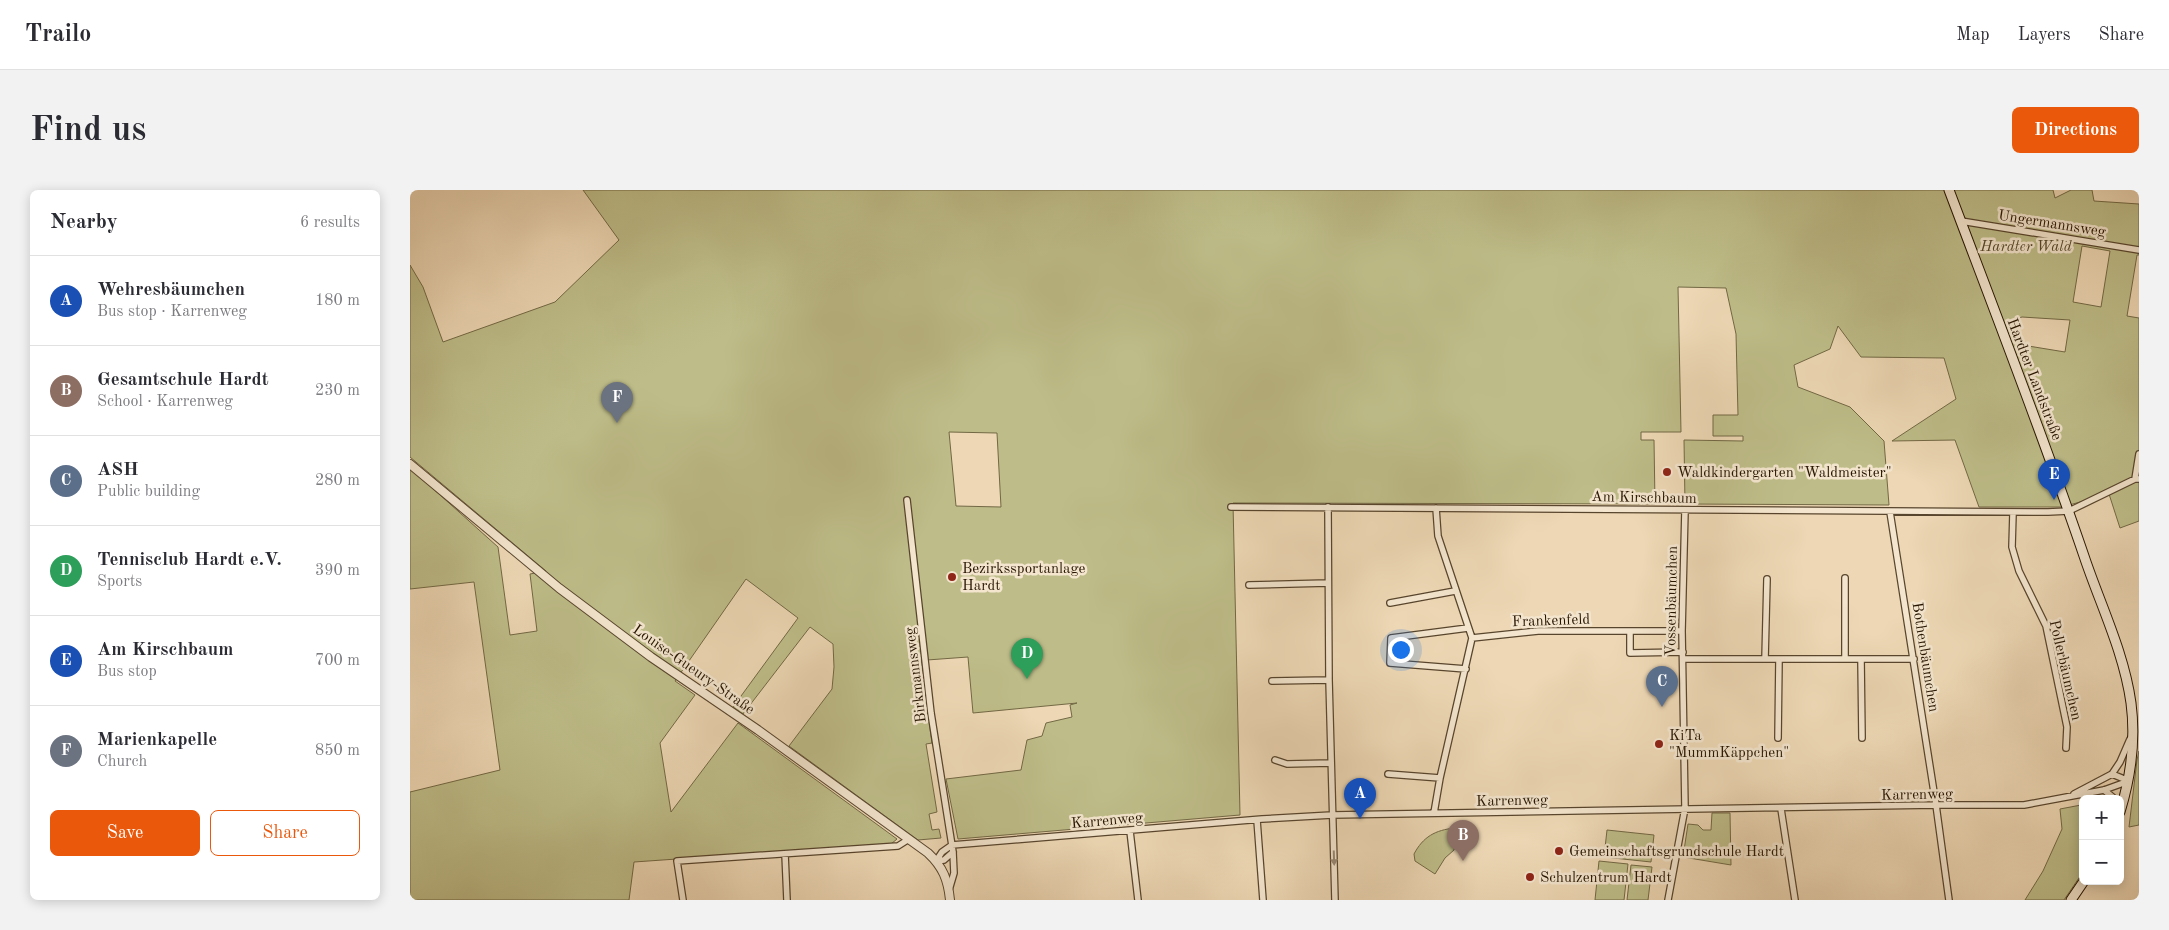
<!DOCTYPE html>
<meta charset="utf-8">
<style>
body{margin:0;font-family:"Old Standard TT",serif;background:#f2f2f3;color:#2b2b33}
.controls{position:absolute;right:15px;bottom:15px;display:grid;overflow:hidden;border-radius:8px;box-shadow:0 2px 12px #0003}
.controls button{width:45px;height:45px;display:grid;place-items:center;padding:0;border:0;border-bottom:1px solid #e1e1e2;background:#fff;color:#2b2b33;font:25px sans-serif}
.you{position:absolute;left:990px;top:459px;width:18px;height:18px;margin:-12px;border:4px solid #fff;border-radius:50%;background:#1a73e8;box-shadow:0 0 0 8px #1a73e833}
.badge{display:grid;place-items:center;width:32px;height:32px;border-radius:50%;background:#ea580c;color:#fff;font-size:16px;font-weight:700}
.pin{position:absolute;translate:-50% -41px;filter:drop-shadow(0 1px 2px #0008)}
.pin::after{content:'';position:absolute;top:26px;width:18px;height:15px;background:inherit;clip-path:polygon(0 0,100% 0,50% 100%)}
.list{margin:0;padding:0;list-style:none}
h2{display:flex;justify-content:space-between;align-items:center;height:65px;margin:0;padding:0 20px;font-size:21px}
h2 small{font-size:16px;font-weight:400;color:#7c7c81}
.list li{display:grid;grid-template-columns:32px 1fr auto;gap:15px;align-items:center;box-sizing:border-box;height:90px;padding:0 20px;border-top:1px solid #e1e1e2}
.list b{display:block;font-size:19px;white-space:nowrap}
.list p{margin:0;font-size:16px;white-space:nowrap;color:#7c7c81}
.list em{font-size:16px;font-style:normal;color:#7c7c81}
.actions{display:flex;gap:10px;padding:15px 20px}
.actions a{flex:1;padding:11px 0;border:1px solid #ea580c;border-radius:8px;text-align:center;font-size:18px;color:#ea580c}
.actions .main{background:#ea580c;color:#fff}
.map{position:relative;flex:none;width:1729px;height:710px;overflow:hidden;border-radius:8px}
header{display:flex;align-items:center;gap:30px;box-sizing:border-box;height:70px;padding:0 25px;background:#fff;border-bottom:1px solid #e1e1e2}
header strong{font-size:24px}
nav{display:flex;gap:28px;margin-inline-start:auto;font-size:18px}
.intro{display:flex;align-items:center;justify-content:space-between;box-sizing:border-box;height:120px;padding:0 30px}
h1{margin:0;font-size:35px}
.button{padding:12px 22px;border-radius:8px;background:#ea580c;color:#fff;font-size:18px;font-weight:700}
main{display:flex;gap:30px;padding:0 30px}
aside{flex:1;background:#fff;border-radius:8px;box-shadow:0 2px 12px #0003}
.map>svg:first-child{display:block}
.green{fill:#bebd89;stroke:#726844;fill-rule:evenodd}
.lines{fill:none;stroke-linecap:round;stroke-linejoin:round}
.minor-casing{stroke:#58452d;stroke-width:8}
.tertiary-casing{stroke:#58452d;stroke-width:10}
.secondary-casing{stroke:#261400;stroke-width:11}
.minor{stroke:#f3e5ce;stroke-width:5.5}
.tertiary{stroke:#f3e5ce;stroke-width:8}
.secondary{stroke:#f3e5ce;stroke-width:9}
.oneway{fill:#978771}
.poi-dot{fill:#8f2418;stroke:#f3e5ce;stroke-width:2}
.labels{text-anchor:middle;stroke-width:5;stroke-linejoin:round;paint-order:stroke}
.street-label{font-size:15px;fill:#261400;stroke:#f3e5ce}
.park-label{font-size:15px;font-style:italic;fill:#544729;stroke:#f3e5ce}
.poi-label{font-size:15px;fill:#261400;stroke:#f3e5ce;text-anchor:start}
</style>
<header>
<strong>Trailo</strong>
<nav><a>Map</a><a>Layers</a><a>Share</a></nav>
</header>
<div class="intro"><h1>Find us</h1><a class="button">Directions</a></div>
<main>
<aside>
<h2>Nearby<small>6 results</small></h2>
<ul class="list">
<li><span class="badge" style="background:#1a4fb4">A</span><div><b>Wehresbäumchen</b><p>Bus stop · Karrenweg</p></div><em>180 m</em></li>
<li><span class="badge" style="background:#8d6e63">B</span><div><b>Gesamtschule Hardt</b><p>School · Karrenweg</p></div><em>230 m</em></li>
<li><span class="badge" style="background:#5c6f8a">C</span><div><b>ASH</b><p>Public building</p></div><em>280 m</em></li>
<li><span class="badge" style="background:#2e9e5b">D</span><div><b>Tennisclub Hardt e.V.</b><p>Sports</p></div><em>390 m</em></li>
<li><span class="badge" style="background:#1a4fb4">E</span><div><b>Am Kirschbaum</b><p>Bus stop</p></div><em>700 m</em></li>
<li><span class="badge" style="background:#6b7280">F</span><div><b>Marienkapelle</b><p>Church</p></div><em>850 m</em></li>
</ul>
<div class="actions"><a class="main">Save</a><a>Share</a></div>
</aside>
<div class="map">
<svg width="1729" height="710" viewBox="0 0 1729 710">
<rect width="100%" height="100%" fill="#edd7b4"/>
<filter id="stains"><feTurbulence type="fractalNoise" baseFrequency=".004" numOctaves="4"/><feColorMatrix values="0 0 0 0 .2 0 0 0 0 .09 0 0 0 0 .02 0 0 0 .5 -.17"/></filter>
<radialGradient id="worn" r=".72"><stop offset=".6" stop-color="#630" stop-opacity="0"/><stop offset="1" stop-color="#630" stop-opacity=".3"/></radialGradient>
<path class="green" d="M173,0h1470l2,8 16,-8h21l2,11 45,3v51h-2l-10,61 12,2v203l-19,7 -11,-34 -47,13h-83l-24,-67 -63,1 64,-42 -12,-41 -83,-1 -23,-31 -8,23 -36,16 4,22 52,20 34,34 5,64 -204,-1 -1,-64 59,1v-5h-30v-21h25l-2,-81 -10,-46 -48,-1 3,145h-40v8h13l1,64 -422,-1 7,312 -282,24 -12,-60 75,-9 6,-30 15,-4 4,-13 26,-6 -2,-12 7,-2 -104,10 -5,-56 -41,3 -6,1 11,82 -6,1 11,68 -8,2 3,16 7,-1 2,9 -23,2 -129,-94 43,-57 2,-22 -1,-23 -23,-17 -67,87 -10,-7 65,-89 -52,-39 -71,102 20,14 -35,48 11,69 67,-89 159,116 -6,5 -257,18 -5,38h-219v-108l90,-22 -26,-188 -64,7v-121l88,79 12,88 27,-4 -7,-57 16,-3 -136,-114v-192l13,22 20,55 112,-40 64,-62zM1672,56l28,5 -9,56 -28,-5zM1612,127l48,3 -5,32 -49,-8 -8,-22zM539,242l48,1 4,74 -45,-1z
M1729,561v74l-10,2 8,-67z
M1671,615l2,1v66l-19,28h-39l18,-29 19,-42 -2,-20z
M1302,623h18l1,52 -48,-8 5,-33 10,1 5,5h8z
M1045,638l-1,22 -9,8 -10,16 -20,-13 -1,-7c9,-17 21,-24 41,-26z
M1197,640l47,5 -3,27 -47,-5z
M1189,671l29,3 -4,36h-29z
M1221,675l21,2 -4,33h-21z"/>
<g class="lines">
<g class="minor-casing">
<path id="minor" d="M1551,31l178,29
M1725,289l4,-25
M497,310l24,213 22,139 1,21 -5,17
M821,317l817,5 21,-1 66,-32h4
M918,317l1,173 6,220
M1480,322l46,293 13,95
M1603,323l-1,34 7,24 27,55 21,101 -1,21
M839,395l79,-2
M980,413l65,-12
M1220,441v22l53,-1
M1062,448l66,-7h144
M1273,469h231
M1355,469l2,-80
M1435,469v-81
M1451,469l1,79
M1056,479l-76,-6 1,-25 77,-10
M862,491l57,-1
M1368,548l1,-79
M865,570l12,4 44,-1
M978,584l52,4
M1702,584l17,7
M1694,600l11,9
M1664,604l38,-20 8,-12 10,-23
M1371,619l14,91
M1024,623l6,-35 32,-140 -34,-102 -2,-28
M847,630l6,80
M720,641l8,69
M375,664l2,46
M526,671l6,-9 10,-7 310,-26 70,-4 604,-10h88l80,-15 25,-9
M526,671l8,-1 9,-8
M273,710l-6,-39 221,-15 11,-7
M1258,710l17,-92 -3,-177 3,-121"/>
</g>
<g class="tertiary-casing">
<path id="tertiary" d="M0,274l149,124 92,69 107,73 170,123c15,14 20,27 22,47"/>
</g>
<g class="secondary-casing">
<path id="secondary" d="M1539,0c46,122 93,243 135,366 16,48 40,96 47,147 5,38 0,73 -11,109
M1661,710l13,-19"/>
</g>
<use href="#minor" class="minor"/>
<use href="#tertiary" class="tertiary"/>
<use href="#secondary" class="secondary"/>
</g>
<defs><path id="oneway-solid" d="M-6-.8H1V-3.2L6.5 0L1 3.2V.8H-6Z" transform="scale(1.25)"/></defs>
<use class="oneway" href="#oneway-solid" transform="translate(924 668) rotate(88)"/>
<g class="poi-dot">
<circle cx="1257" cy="282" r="5"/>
<circle cx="542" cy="387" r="5"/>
<circle cx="1249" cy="554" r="5"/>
<circle cx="1149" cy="661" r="5"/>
<circle cx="1120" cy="687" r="5"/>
</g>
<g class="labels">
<g class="street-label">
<text transform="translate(1642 33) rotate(9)" y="5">Ungermannsweg</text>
<text transform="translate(1625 189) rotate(69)" y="5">Hardter Landstraße</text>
<text transform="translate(1234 307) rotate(1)" y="5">Am Kirschbaum</text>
<text transform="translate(1261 411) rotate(-89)" y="5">Vossenbäumchen</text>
<text transform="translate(1141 430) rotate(-2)" y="5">Frankenfeld</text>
<text transform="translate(1516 467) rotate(81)" y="5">Bothenbäumchen</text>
<text transform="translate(284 479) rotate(35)" y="5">Louise-Gueury-Straße</text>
<text transform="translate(1656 480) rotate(77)" y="5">Pollerbäumchen</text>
<text transform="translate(505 485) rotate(-97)" y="5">Birkmannsweg</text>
<text transform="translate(1507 604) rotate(-1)" y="5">Karrenweg</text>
<text transform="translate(1102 610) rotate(-1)" y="5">Karrenweg</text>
<text transform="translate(697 630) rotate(-5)" y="5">Karrenweg</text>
</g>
<g class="park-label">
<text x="1616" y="61">Hardter Wald</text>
</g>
<g class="poi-label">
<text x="1267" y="287">Waldkindergarten "Waldmeister"</text>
<text x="552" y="383">Bezirkssportanlage<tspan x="552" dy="17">Hardt</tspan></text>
<text x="1259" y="550">KiTa<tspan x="1259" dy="17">"MummKäppchen"</tspan></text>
<text x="1159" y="666">Gemeinschaftsgrundschule Hardt</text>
<text x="1130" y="692">Schulzentrum Hardt</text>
</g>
</g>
<rect width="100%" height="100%" filter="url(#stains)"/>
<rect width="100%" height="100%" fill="url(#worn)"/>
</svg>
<div class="controls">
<button>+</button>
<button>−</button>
</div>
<div class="you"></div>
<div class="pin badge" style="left:950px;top:629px;background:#1a4fb4">A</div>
<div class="pin badge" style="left:1053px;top:671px;background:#8d6e63">B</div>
<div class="pin badge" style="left:1252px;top:517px;background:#5c6f8a">C</div>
<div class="pin badge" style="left:617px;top:489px;background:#2e9e5b">D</div>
<div class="pin badge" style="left:1644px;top:310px;background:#1a4fb4">E</div>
<div class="pin badge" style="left:207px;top:233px;background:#6b7280">F</div>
</div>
</main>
